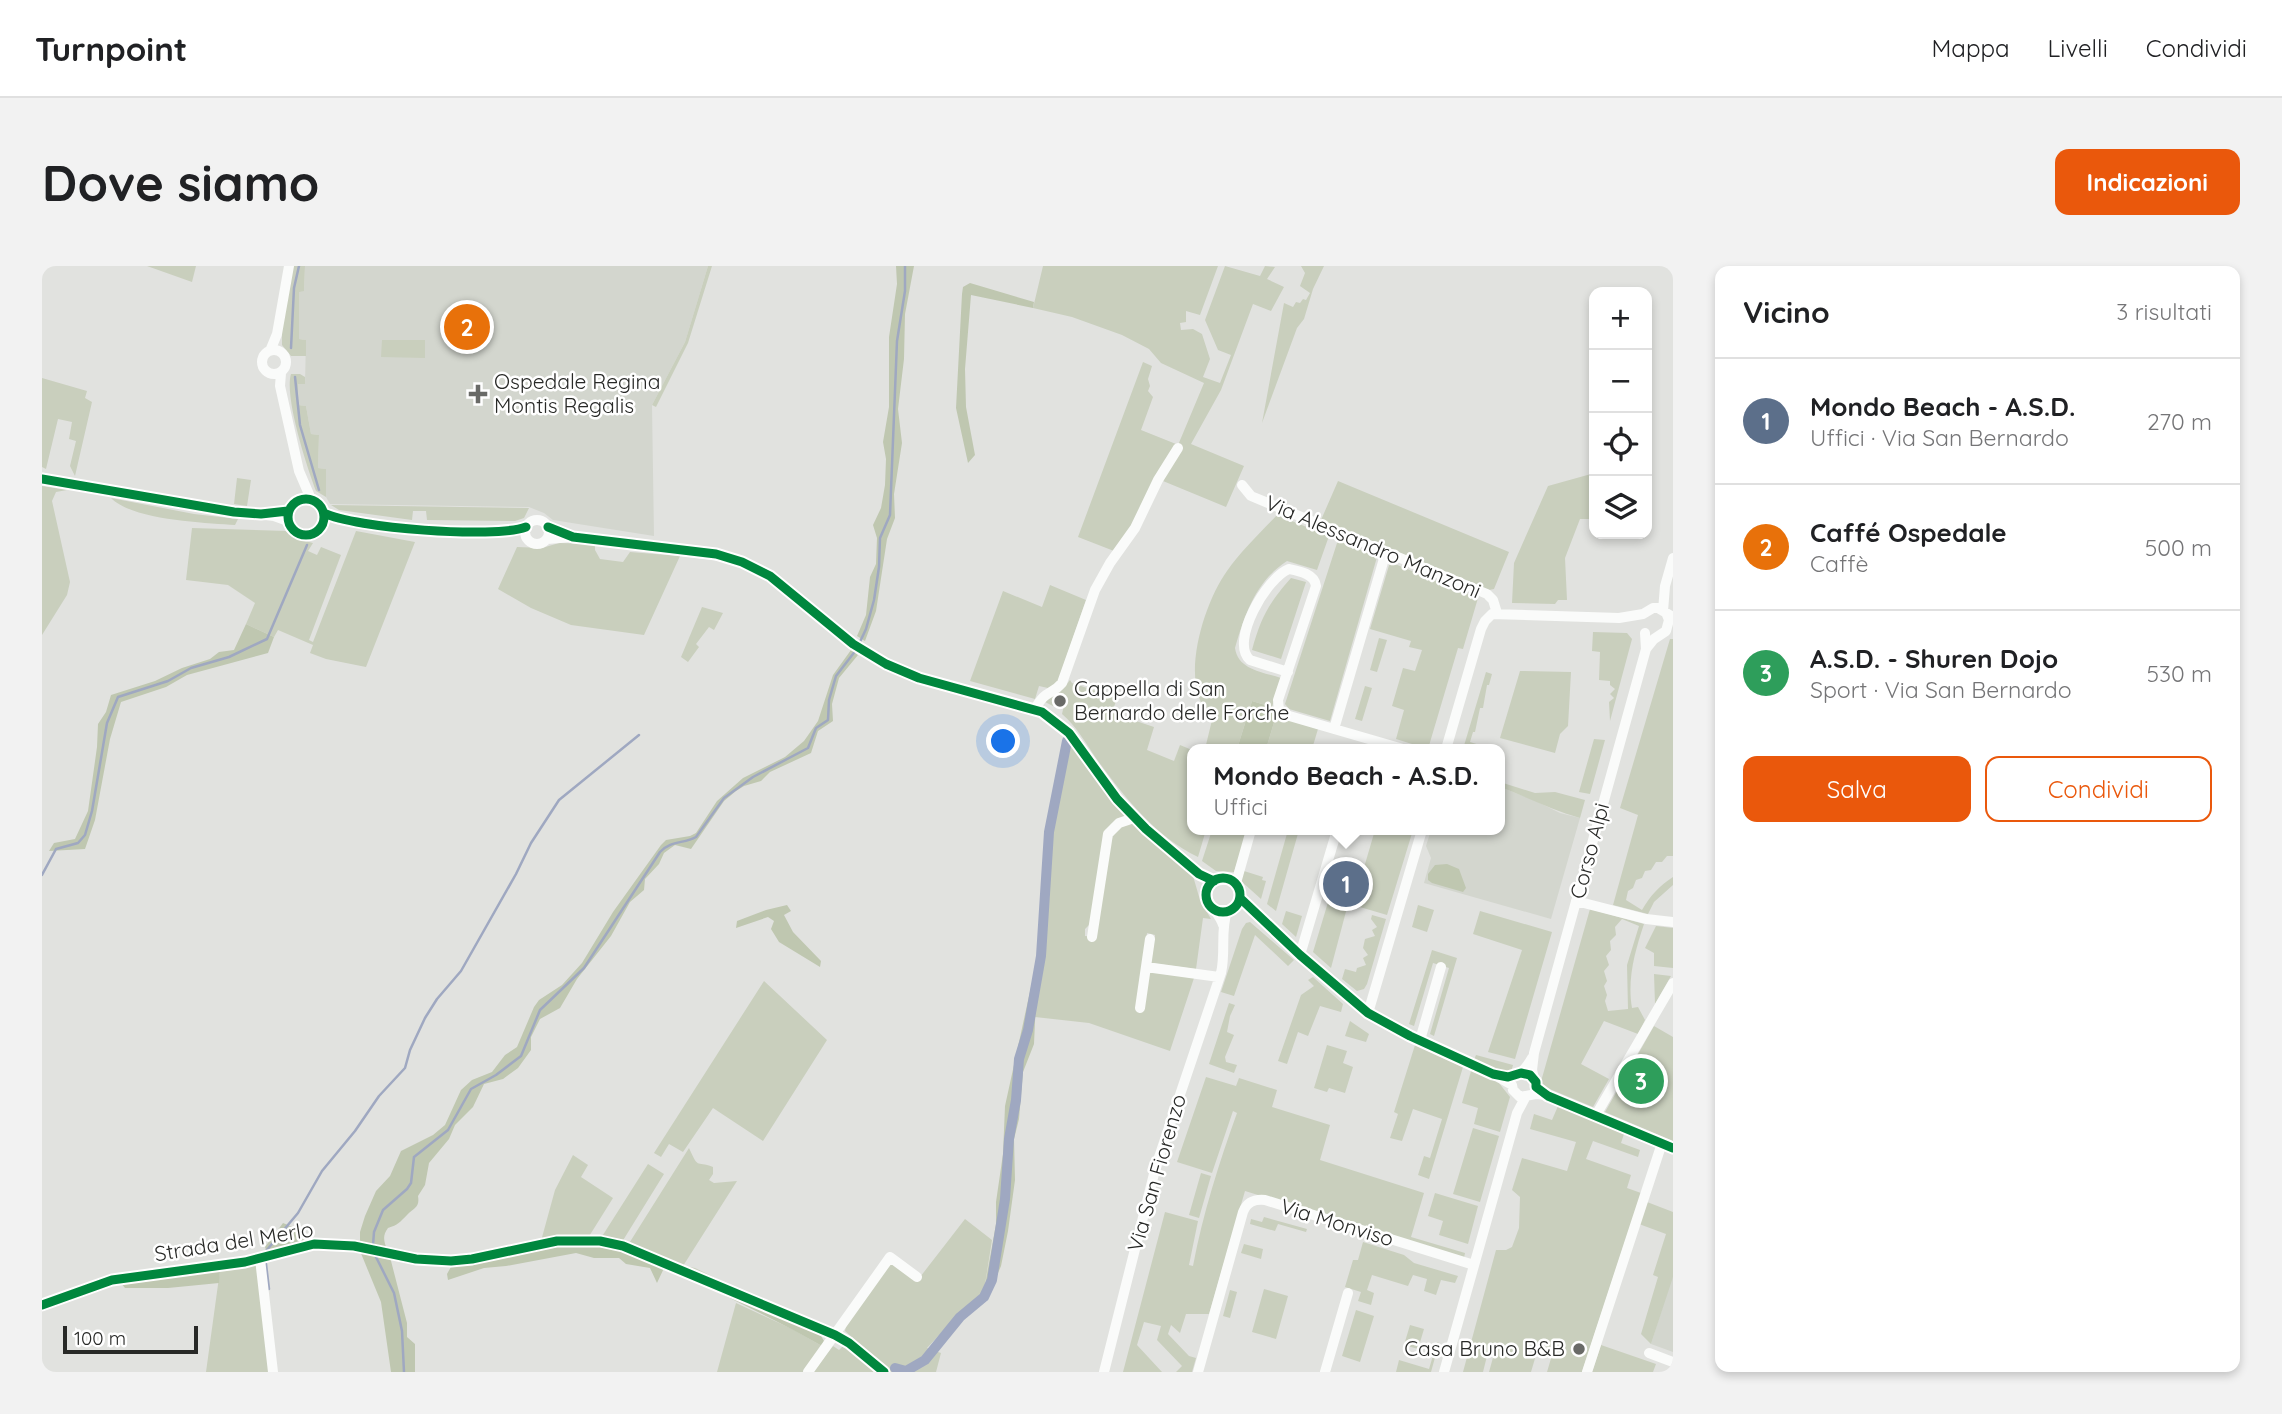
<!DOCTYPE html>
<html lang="it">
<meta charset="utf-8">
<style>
body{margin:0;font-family:Quicksand,sans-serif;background:#f2f2f2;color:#202124}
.controls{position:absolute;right:21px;top:21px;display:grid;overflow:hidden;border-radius:14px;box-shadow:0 4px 10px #0003}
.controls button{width:63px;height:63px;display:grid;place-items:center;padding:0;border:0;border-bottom:2px solid #e0e0e0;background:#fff;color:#202124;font:35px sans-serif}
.scale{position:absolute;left:21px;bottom:18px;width:135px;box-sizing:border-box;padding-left:7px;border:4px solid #282927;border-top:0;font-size:19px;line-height:24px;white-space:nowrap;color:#282927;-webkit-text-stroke:5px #fff;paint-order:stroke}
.you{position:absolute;left:962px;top:476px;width:24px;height:24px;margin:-18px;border:5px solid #fff;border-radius:50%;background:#1a73e8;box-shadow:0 0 0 10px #1a73e833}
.badge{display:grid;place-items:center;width:46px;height:46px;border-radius:50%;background:#ea580c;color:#fff;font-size:23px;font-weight:700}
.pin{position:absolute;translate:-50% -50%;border:4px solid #fff;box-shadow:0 2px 7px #0006}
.popup{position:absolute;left:1145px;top:478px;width:318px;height:91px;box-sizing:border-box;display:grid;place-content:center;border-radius:14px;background:#fff;filter:drop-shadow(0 2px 5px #0005);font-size:23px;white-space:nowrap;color:#757577}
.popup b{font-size:26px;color:#202124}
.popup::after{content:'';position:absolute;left:50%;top:100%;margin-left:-14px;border:14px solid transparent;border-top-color:#fff}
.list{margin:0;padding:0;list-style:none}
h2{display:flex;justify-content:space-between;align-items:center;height:91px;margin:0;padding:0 28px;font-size:30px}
h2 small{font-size:23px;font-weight:400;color:#757577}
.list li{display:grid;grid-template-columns:46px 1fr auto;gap:21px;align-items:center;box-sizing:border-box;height:126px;padding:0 28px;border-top:2px solid #e0e0e0}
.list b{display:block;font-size:26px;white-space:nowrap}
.list p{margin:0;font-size:23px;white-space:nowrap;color:#757577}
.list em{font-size:23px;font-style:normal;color:#757577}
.actions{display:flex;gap:14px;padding:21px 28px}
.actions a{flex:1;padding:16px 0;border:2px solid #ea580c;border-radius:14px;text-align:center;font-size:24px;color:#ea580c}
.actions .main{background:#ea580c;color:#fff}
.icon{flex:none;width:38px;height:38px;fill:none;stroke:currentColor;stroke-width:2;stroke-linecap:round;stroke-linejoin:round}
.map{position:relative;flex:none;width:1631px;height:1106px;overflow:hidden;border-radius:14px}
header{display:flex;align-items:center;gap:42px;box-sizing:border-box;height:98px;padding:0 35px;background:#fff;border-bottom:2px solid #e0e0e0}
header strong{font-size:33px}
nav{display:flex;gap:38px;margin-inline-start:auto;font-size:24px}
.intro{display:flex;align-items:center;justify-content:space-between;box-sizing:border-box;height:168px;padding:0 42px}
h1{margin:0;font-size:49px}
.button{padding:18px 32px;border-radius:14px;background:#ea580c;color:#fff;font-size:24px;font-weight:700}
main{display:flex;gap:42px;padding:0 42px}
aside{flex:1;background:#fff;border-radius:14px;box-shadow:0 4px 10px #0003}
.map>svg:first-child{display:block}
.built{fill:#d3d6ce}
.green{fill:#c9cfbd;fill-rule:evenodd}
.forest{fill:#bfc7b0}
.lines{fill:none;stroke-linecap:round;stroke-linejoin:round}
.stream{stroke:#9fa8c1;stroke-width:2.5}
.canal{stroke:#9fa8c1;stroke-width:10}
.minor{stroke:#fafbfa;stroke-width:10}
.cycleway-casing{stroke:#fff;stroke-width:13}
.cycleway{stroke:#00873e;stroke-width:9}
.poi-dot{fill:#696a67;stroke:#fff;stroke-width:2.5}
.labels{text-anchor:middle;stroke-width:5;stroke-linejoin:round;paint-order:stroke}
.poi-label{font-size:21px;fill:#282927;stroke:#fff;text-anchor:start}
.street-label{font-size:21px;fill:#282927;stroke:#fff}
</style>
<header>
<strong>Turnpoint</strong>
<nav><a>Mappa</a><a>Livelli</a><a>Condividi</a></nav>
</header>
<div class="intro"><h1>Dove siamo</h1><a class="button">Indicazioni</a></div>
<main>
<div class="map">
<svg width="1631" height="1106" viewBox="0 0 1631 1106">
<rect width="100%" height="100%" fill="#e1e2df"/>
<path class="built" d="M263,0h403l-23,76 -33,63 2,131 -101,-16 -9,-7 -15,-6 -199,-3 -4,-7v-28l-8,-1 1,-33 -8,-1 -5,-28 -8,-1v-21l7,-1 1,-43 -7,-1v-48h5z
M1458,521l34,13 26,13 20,5 -29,101 -127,-36 7,-25 -5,-12 5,-16h69z
M1630,1011l1,1v74l-22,-8z"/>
<path class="green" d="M105,0h49l-4,16z
M251,0h12l-1,25 -5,1v47l7,1v16h-15l-9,-11v-25z
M666,0h4l-24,77 -32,64 -4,-2 33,-63z
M1001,0h175l-18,49 -14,-4v11l-6,1 1,7 12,-1 9,5 8,25 -7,18 17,6 11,-28 -13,-5 -13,-30 20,-54 35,10 5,-10 10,1 -8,12 17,8 -13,24 -18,-7 -32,86 -30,54 53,22 -18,41 -63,-26 41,-98 -43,-20 -12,-14 -27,-14 -50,-18 -39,-9z
M1259,0h23l-11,23 -9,30 -7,9 -35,95 22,-120 9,4 3,-5 4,1 3,-4 3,1 4,-7 -10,-7 5,-13z
M340,74h43v18l-44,-1z
M1101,96l9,4 -4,13 2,7 -2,5 5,6 -12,33 35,14 -42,79 -20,28 -36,-14z
M249,108h9l5,3v7h-7v21l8,1 5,28 8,1 -1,33 8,1v28l-10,-6c-9,-24 -32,-94 -25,-117z
M0,112l45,13 -2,7 7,4 -17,74 -5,-10 6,-25 -7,-2 3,-17 -14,-3 -12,50 -4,-2z
M1549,208l3,12v33h-14l-15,39 2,42h-9l-3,4 -43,-1 2,-40 34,-77z
M195,212l14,2 -4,26 -13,-2z
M1296,215l171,71 -15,37 -5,1 -168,-70z
M0,220l25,4 -11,2 -4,9 18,81 -3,13 -25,40z
M69,232l83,16 44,5 -3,6c-30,-2 -103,-5 -124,-27z
M289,239l198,3 -5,10 -9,3 -88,-1 -1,-9h-13l-1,9 -73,-10z
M1235,249l52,21 -12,34 -30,-9c-31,20 -42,53 -52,87 3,22 28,24 46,30l-9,29 -20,-6 -15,48h-32l8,-33c-4,-5 -11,-11 -13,-16 -15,-35 6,-100 27,-129 14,-20 33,-38 50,-56z
M150,262l96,3 13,9 12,3 -5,8 9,4 4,-8 20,8 -32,85 4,2 43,-111 59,11 -49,125 -40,-8 -16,-6 3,-8 -35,-15 -4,7 -28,-13 9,-21 -27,-18 -42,-5z
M1296,274l39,17 -47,164 -41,-12 -4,-5z
M517,277l36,1v6l5,9 23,3 7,-10 50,4 -36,79 -73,-10 -40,-17 -33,-19 19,-42 25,1z
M1348,296l88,36 -15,51 -5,-1 -30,101 -32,-10 8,-29 -12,-4 11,-38 12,3 7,-21 -13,-3 2,-6 -41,-12z
M1249,312l15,4 -25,77 -29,-9c9,-33 17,-47 39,-72z
M1008,319l36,15 -29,84 -9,4 -9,-2 -4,13 -65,-18 33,-90 39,16z
M660,341l21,6 -9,17 -5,-3 -13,17 3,3 -11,15 -7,-5z
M1551,366l34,1 5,6 -22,82 -1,-19 5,-4 -4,-4 5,-5 -5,-4v-4l-11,-1 1,-28 -8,-1z
M1337,372l8,2 -10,32 -7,-2z
M1628,373h3v217h-6l-5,6h-6l-5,8 -6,1 -3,7 -6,2 -3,8 -5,3 -2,9 16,10c8,-14 17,-24 31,-33v8l-19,17 -6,12 -35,-9 25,-90 -18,-7z
M1478,405l51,1 -3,54 -8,8 -5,19 -55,-15z
M1444,406l6,2 -3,11h-2l-4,23h-3l-5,24h-2l-3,10 13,4 -1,3h-19z
M1028,414l2,3 45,15 -5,15 42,14 -7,23 27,11 6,-16 12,5v80h14l-8,27c-43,-21 -72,-58 -100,-96 -11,-16 -21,-34 -36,-47l4,-18 -8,-3 -5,13 -8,-4 18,-13z
M1323,420l7,2 -10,33 -7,-2z
M1234,450l42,13 -6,20h-46z
M1023,469l62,82 -14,6 -22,100 -6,6v7l10,1 13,-88 7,-19 17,-8 61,54 7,24 11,19 -8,-1 -7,51 -45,-6 4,-28 -8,-2 -10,77 13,-38 44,6 -24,73 -81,-28 -54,-6 11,-187z
M1552,473l11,1 -15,54 -11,-2z
M1458,516l35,11 20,-1 30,8 -5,18c-28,-8 -53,-21 -80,-31z
M1170,564h36l-14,42 -18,-1 -14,-10z
M1246,564h11l-23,81 -9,-7z
M1333,564h38l-26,85 -34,-10z
M1202,605l19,6 -1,3 4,1 -5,18 -20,-18z
M1287,633l19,5 -17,64 -18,-16z
M1376,639l16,5 -7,22 -15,-5z
M1548,643l54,15c-9,27 -17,55 -12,84l6,-1 7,13 -7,14 -34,-13 -23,43 28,15 -16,28 -53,-22zM1580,653l17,7 -12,39 1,44 -20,2 -3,-10 2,-6 -3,-9 3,-5 -3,-10 5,-6 -3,-9 5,-6 -1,-9 6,-6 -1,-8z
M1244,645l16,5 -6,21 -14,-13z
M1438,645l72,21 -37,127 -27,-7 34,-102 -49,-16z
M1330,649l14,4 -19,65 -3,5 -7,2 -15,-12 3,-10 11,3 1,-4 9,-3 -3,-7 5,-3 -5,-7 2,-9 10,-3 -3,-6 5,-3 -6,-8z
M1208,656l44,38 -6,6 -33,-31 -21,61 -13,-4 21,-63 4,-6z
M1614,660l17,2v40l-19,-2v-13l-9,-5z
M1390,684l25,8 -23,78 -4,-2 19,-66 -16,-5 -19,63 -5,-2z
M1612,708l17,2 -16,28z
M1271,711l30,27 -2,8 -21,-6 -12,30 -10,-4 -11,32 -9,-3 23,-66 13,-9 -6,-6z
M722,715l63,59 -64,101 -50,-33 -30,44 -14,-8 -8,13 -7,-4z
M1187,737l6,2 -5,11 -3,16 7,3 -9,22 1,5 11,3 -3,8 -25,-9z
M1308,755l19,13 -3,8 -21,-6z
M1612,760l19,11v104l-68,-29z
M1285,779l20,6 -4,12 10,4 -8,26 -16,-5 -2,4 -13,-4z
M1373,779l48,22 -34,112 -11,-4 6,-19 6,2 12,-39 -29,-10 -11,32 -12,-3 8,-24 -4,-2z
M1434,789l37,10 -2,7 -4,2 -33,-14z
M1429,805l28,12 11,14 -10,35 -26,-8 4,-16 -16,-5z
M1164,811l30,9 3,-8 38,12 -5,17 58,18 -10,35 104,33 -13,44 54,16 -1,5 -219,-67 -36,123h-23l-6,19 -9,-8 -3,9 21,22 7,2 -4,14h-16l6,-6 -25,-26 4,-14 -17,-4 -7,23 25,27h-39l42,-160 33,9 -9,44 4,1c10,-53 26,-103 44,-153l-4,-2 -21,62 -35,-11z
M1516,840l66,28 -3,9 19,7 -2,7 -45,-16 -7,18 45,16 -4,13 14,5 -59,179h-35l5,-17 -7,-10h-6l-8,27h-42l5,-18 -6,-2 -5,20h-20l33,-122h10l6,-3 7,-19 1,-31 -8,-7 10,-32 45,13 9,-29 -46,-13 4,-15 18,6z
M1431,862l26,8 -19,66 -27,-8z
M647,882c10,22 6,12 24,19v7l-4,6 5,3 23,-2 -54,85 12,2 47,23 -114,-46z
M531,889l15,10 -7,12 32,21 -25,40 -47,3 14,-51z
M606,898l16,10 -42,68 -21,-4z
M1159,907l10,3 -12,42 -10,-3z
M1393,927l43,13 -10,38 -29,-9 4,-14 -15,-5z
M1605,936l26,10v65l-22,67 -10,-10 17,-57 -5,-2 13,-41 -27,-10z
M1222,951l43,12 -1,3 -28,-8 -3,7 -25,-7 1,-5 11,3z
M923,953l27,21 -8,51 -28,26 -29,31 14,5 -5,19h-45l-46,-41 1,-5 44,-65 27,20z
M1321,976l41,13 10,8 44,13 -3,7 -14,-3 -5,15 -12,-4 3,-12 -14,-4 -5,11 -36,-11 -5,15 7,3 -3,12 -13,-4 3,-9 -16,-5 8,-27h5z
M1202,978l19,5 -2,10 -20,-6z
M215,998l13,108h-64l14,-102z
M1222,1023l24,7 -12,43 -24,-7z
M1188,1024l7,2 -7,26 -7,-2z
M694,1037l56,26 30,17 -18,26h-87z
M1314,1044l18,6 -14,46 -18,-6z
M1368,1059l14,4 -6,20 -14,-4z
M1395,1076l2,1 -8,29h-35l3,-12 30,9z
M802,1079l34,27h-65l20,-26 6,4z
M1559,1079l55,19 -3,8h-61z"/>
<path class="forest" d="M854,0h18l-9,48 -1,45 -6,50 4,34 -8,51 1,24 -8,21 -11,72 -11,30 -8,-5 9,-21 4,-38 6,-13 1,-26 -4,-13 8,-17 4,-23 1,-26 -3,-17 6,-35v-70l8,-53z
M928,17l64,19 -1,6 -62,-13 -6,74 1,38 9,48 -7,8 -12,-55 6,-114 1,-7z
M204,358l28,13 -6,16 -81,22 -21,12 -45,15 -11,37 -15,81 -10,29 -36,2 5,-8 21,-4 13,-28 9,-64 1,-23 8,-12 5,-17 44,-14 27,-13 28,-9 9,-7 15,-2z
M809,384l7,5 -19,23 -7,26 1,17 -15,10 -7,22 -41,19 -9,9 -17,5 -8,5 -12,10 -33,48 -16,-4 -11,8 -5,11 -14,15 -1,11 -14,12 -19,34 -34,43 -17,29 -20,11 -9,18v13l-13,18 -15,11 -19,5 -11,23 -18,18 -6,14 -20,24 -4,22 -7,11c2,12 -4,11 -11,19 -7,7 -9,10 -19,13 -6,8 -4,13 -1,22l-27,-6v-12l5,-16 11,-25 14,-15 11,-25 32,-16 12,-10 16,-35 11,-10 20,-8 13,-17 12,-8 17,-40 5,-7 23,-15 20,-22 31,-51 48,-67 5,-5 24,-4 6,-3 21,-32 26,-23 42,-21 19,-16 14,-20 15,-46z
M1210,435l20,6 4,9 -10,33h-29z
M1405,598l12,5 7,19 -3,4 -31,-9 -4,-3v-6l7,-9z
M745,639l4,6 -7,4 9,17 28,29 -1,6 -41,-25 -8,-13 3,-8 -6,-4 -32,11 1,-7 29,-11z
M996,689l-4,89 -11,28 -4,47 -5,20 1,41 -7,51 -7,35 -6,14 -11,11 12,-67v-22l7,-48 2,-48z
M241,957c10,4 18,7 21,18l-37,12 -2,-6z
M561,978l62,22 -8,17 -7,-15 -24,-4 -7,-6h-25l-18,-5 -70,13 -22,2 -36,12 -1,-6 5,-9 93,-20z
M318,985l30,6 17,66v14l8,7v28h-24l-10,-70z
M178,1004l-1,13 -51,5h-43l-5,-6z
M638,1006l140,62 4,7 -2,5c-46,-27 -95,-48 -142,-74z"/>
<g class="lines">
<path class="stream" d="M249,82l3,-60 5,-22
M253,111l5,48 19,65
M817,378l7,-15 8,-29 5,-33 1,-29 10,-23 7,-174 8,-50v-25
M0,609l14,-26 22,-6 7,-8 7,-24 15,-88 11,-26 50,-16 23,-13 38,-11 38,-18 40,-94
M331,979l1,-13 9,-22 24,-21 4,-6 3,-26 34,-27 23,-41 25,-14 25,-19 19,-46 44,-42 76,-116c11,-12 24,-8 36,-15l28,-39 29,-21 55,-29 8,-20 12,-8 1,-20 7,-24 20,-26
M224,985l32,-38 24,-42 33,-40 24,-35 26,-28 5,-18 15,-32 12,-19 24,-28 55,-97 15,-31 28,-43 80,-65
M333,989l19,38 8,38 2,41
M224,998l3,25"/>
<path class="canal" d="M853,1102l11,3 19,-11 35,-43 24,-20 8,-17 13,-81 4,-60 7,-39 3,-41 9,-29 13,-74 8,-124 18,-91"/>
<path class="minor" d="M220 96a12 12 0 1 1 24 0a12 12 0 1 1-24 0Z
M228,85l7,-17 12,-68
M239,107l-1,13 19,85 12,28
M0,213l173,30 59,7 14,5
M1200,219l9,11 236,98 6,6 4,13
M246 251a18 18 0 1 1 36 0a18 18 0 1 1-36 0Z
M282,247c30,15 170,26 202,14
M483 266a12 12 0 1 1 24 0a12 12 0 1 1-24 0Z
M505,273l26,-2 156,20 41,19 83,68 33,20 33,14 123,34 27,21 48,66 29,30 53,45 15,7
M1621,345l2,-25 8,-28
M1603,367l1,16 -112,404 -2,17 4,17 12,9 125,52
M1604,383l8,-10 12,-8 3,-11 -2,-5
M1246,406l-38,-12c-21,-18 17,-83 39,-91 10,2 26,5 27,17l-38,114 1,10 7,5 117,34
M993,443c11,-20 16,-13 27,-26l33,-93 15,-27 25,-35 23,-48 20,-32
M1292,463l52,-177
M1404,483l35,-120 4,-8 7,-7 127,4 24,-4 10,-6h5l15,9
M1194,617l15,-53
M1198,632l60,57 68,58 29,17 96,44 19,11 1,5 7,7 16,-3 10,1
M1534,635l70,18 27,3
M1174,644h14l9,-9 1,-11 -10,-11 -16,2 -7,9c-2,15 12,21 16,35
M1050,671l16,-103 11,-11 15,-5
M1258,689l37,-125
M1104,701l73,10
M1098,742l10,-69
M1326,747l54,-183
M1378,774l21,-73
M1459,810c16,3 23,-4 31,-18
M1554,849l77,-132
M218,993l13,113
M0,1039l70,-25 133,-18 69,-18 40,2 62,13 35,2 21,-2 85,-18h43l23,5 212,89 14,8 35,29
M1607,1087l24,9
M766,1106l82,-115 27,20
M1062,1106l52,-206 65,-193c5,-21 -1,-42 6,-62
M1156,1106l45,-160c4,-10 11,-13 22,-12l209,65
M1283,1106l23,-79
M1402,1106l73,-259 8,-15
M1545,1106l75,-229"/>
<g class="cycleway-casing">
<path id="cycleway" d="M0,213l192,33 27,2 27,-3
M246 251a18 18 0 1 1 36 0a18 18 0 1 1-36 0Z
M282,247c30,15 170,26 202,14
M506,261l25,10 143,17 26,8 28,14 83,68 33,20 33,14 123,34 27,21 48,66 29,30 53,45 15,7
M1164 629a17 17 0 1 1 34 0a17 17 0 1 1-34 0Z
M1198,632l60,57 68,58 42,23 83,38 15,3 13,-4 9,2 6,7v5l12,9 125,52
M0,1039l70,-25 133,-18 69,-18 40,2 62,13 35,2 21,-2 85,-18h43l23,5 212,89 14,8 35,29"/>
</g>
<use href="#cycleway" class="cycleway"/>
</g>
<g class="poi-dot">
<path d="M432.5 117.5h7v7h7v7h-7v7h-7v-7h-7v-7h7z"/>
<circle cx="1018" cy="435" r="7"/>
<circle cx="1537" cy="1083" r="7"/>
</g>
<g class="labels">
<g class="poi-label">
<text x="452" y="123">Ospedale Regina<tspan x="452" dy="24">Montis Regalis</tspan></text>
<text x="1032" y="430">Cappella di San<tspan x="1032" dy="24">Bernardo delle Forche</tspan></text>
<text x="1523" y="1090" text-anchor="end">Casa Bruno B&amp;B</text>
</g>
<g class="street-label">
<text transform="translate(1331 281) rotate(23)" y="7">Via Alessandro Manzoni</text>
<text transform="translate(1548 585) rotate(-75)" y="7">Corso Alpi</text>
<text transform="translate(1115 907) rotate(-74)" y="7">Via San Fiorenzo</text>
<text transform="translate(1295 957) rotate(17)" y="7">Via Monviso</text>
<text transform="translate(192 976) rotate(-9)" y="7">Strada del Merlo</text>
</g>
</g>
</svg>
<div class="controls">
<button>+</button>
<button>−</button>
<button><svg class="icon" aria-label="locate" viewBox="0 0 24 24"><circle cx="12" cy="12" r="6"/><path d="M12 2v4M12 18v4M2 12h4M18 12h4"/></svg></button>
<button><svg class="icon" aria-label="layers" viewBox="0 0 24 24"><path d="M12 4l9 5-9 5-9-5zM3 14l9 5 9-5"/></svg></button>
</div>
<div class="scale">100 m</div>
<div class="you"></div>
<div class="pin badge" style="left:1304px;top:618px;background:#5c6f8a">1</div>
<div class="popup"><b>Mondo Beach - A.S.D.</b>Uffici</div>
<div class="pin badge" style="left:425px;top:61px;background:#e8710a">2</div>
<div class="pin badge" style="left:1599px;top:815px;background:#2e9e5b">3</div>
</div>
<aside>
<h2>Vicino<small>3 risultati</small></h2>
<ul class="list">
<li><span class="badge" style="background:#5c6f8a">1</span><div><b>Mondo Beach - A.S.D.</b><p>Uffici · Via San Bernardo</p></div><em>270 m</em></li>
<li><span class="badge" style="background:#e8710a">2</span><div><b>Caffé Ospedale</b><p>Caffè</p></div><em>500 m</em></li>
<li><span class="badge" style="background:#2e9e5b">3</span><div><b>A.S.D. - Shuren Dojo</b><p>Sport · Via San Bernardo</p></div><em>530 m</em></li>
</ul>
<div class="actions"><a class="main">Salva</a><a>Condividi</a></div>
</aside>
</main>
